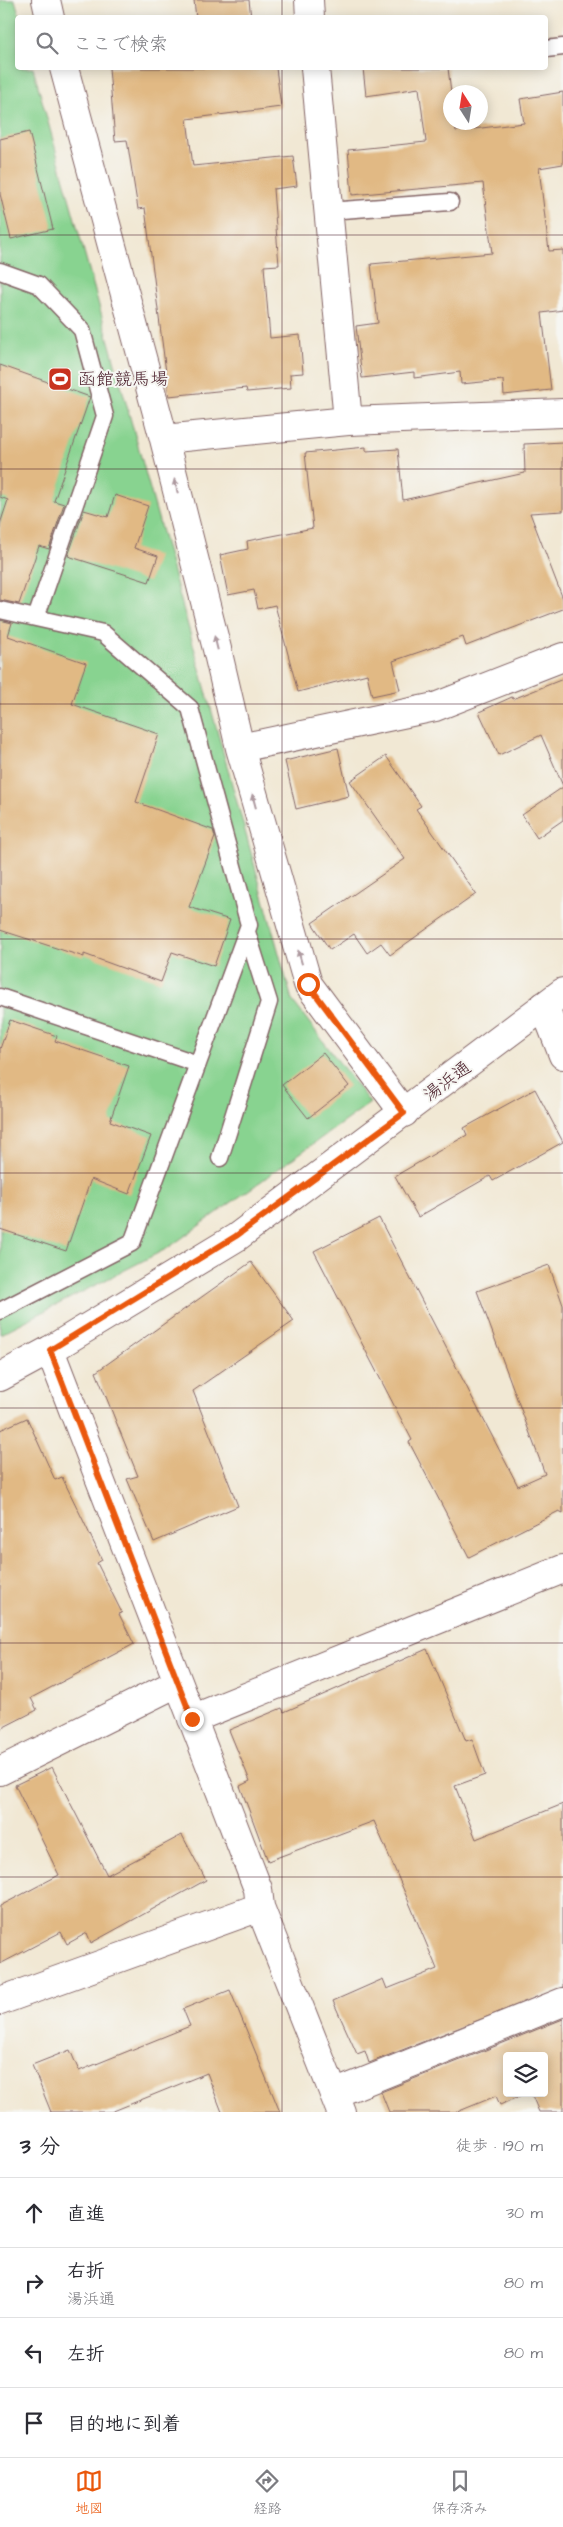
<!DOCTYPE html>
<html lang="ja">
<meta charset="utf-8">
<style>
body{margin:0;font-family:"Architects Daughter","Klee One",sans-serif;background:#f7f7f7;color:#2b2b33}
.controls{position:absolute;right:15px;bottom:15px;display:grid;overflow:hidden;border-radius:5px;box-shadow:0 2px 12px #0003}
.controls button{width:45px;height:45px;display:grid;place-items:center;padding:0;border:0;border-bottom:1px solid #e1e1e2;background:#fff;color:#2b2b33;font:25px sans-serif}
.compass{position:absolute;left:443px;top:85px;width:45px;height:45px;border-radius:50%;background:#fff;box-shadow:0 2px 12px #0003;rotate:348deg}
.stop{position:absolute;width:15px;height:15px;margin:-11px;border:4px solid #ea580c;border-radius:50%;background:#fff}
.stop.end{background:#ea580c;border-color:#fff;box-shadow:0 1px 5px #0008}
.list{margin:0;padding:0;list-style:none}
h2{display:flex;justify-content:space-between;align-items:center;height:65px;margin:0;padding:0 20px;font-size:21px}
h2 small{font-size:16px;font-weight:400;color:#7c7c81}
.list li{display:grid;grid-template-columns:32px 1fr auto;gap:15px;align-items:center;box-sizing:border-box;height:70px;padding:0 20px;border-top:1px solid #e1e1e2}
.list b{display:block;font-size:19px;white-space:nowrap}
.list p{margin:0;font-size:16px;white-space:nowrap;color:#7c7c81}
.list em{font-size:16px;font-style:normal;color:#7c7c81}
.icon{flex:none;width:28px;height:28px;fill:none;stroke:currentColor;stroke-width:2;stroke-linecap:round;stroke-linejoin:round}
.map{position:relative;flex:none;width:563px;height:2112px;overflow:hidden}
.search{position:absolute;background:#fff;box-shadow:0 2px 12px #0003;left:15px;right:15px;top:15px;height:55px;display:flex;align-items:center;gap:12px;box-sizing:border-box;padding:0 18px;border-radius:5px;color:#7c7c81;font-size:19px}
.sheet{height:345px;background:#fff}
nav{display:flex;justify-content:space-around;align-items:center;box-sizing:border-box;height:70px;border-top:1px solid #e1e1e2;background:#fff;font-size:14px;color:#7c7c81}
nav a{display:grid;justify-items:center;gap:2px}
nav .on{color:#ea580c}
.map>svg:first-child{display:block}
.green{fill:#88d390;stroke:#69795e}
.building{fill:#e1b984}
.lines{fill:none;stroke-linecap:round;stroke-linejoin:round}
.service-casing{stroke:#846566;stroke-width:19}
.minor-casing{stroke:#846566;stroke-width:30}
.tertiary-casing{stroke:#846566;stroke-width:30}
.service{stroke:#fff;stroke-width:16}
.minor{stroke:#fff;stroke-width:28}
.tertiary{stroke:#fff;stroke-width:28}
.oneway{fill:#ae9aa0}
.route{stroke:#ea580c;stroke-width:6}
.grid{fill:none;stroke:#4a1f2b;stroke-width:1;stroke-opacity:0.55}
.labels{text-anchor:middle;stroke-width:4;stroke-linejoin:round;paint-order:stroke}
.poi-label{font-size:18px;fill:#4a1f2b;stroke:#f6f6f2;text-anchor:start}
.street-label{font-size:18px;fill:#4a1f2b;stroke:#f6f6f2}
</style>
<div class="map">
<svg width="563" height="2112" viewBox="0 0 563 2112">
<rect width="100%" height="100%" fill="#f6f6f2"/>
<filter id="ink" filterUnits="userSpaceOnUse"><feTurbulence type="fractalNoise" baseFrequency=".02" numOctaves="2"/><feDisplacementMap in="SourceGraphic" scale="10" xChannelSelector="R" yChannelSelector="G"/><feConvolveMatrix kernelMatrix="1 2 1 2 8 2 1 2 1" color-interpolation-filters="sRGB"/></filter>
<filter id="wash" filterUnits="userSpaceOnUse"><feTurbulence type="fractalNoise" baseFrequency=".0096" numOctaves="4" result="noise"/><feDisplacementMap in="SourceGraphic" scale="20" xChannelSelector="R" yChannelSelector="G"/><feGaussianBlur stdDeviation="1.12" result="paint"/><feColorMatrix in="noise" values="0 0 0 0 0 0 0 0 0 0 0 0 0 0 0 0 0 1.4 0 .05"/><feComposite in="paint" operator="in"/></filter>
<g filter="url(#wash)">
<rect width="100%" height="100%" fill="#f1e8d4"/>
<path class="green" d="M0,0h15l5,17 -2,1v50h15l259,932 78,103 -202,145 -168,86z"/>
<g id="blocks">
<path class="building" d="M194,0h55l2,18h-55z
M109,68h167l5,39 -94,12 6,47 100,-10 4,30 -24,3 6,76 -15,1 6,72 30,-3 3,38 -13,1 1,14 -44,4 -1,-4 -77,8 -24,-188 -7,1 -11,-69 -12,1z
M363,68h85l3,24 -1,30h5l1,9 68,-8 -4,-24 43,-7v72l-24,4 10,83 14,-1v60l-21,3 9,77 -47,5 -1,-15 -42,4 -1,-12 -46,6v-6l-52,6 -6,-52 22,-3 -7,-59 121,-11 -9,-70 -131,12 -4,-45 78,-8 -7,-54 -53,8z
M29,132l24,97 -42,10 -11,-45v-55z
M0,365l90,32 -36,104 10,3 -15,45 -10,-3 -20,58 -19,-4v-76l8,-24 -8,-3z
M563,442v69l-33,2 33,86v10l-97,37 -3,-9 -70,24 7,29 -28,6 -5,-22 -69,18 -23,-87 -17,4 -4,-19 -26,5 -8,-40 28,-6 -1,-8 66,-13 -8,-75 61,-6v4l32,-2 5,51 122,-27 -1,-29z
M115,495l33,11 -14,42 24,8 -9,26 -81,-26 16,-46 24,7z
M0,620l12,3 -4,13 78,27 -14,41 87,30 -23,68 77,28 2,7 -26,70 41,13 -16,46 -42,-14 -11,30 -77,-28v3l-84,-27z
M563,679v107l-22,-51 -42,20 -20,-43 33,-15 1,2z
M338,748l11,48 -53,13 -11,-48z
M386,756l35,50 -5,3 60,85 -86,61 -9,-12 -14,10 -13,-19 -24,16 -18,-27 93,-64 -55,-78z
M563,787v33l-26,18 -15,-23z
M10,1020l47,16 -2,5 74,25 -19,55 41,15 -22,58 -38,-15 -25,72 -66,-22v-180z
M323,1053l26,33 -41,32 -26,-33z
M535,1089l28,53 -70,39 -3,-5 -72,41 -23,-41 72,-41 -3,-7z
M379,1218l139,268 27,-12 -68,-183 72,-26 14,40v208l-4,-2 -90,46 -60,-115 3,-2 -98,-189z
M251,1262l43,59 -101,70 45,115 -84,36 -27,-63 11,-3 -42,-104z
M27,1418l28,62 7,-3 21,43 19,40 -5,3 25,50 -3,1 15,30 -103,54 6,12 -37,19v-299z
M427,1649l39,92 6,-2 13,36 -30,11 21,53 87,-35v183l-194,76 -4,-12 -8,3 -24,-53 50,-22 4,10 50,-20 -26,-62 -37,-86 -106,40 -28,-75 10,-5 -21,-51 53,-22 2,4z
M52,1767l55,108 75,-40 24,45 -115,63 -4,-10 -20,11 -6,-12 -61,32v-58l59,-31 -44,-90z
M230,1990l50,122h-58l-15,-39 -96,39h-60l-19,-47 38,-15 9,21 111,-45 -7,-17z
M563,2019v93h-24l-8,-19h13v-37h-37v37h19l-26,12 -4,-9 -39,16h-68l-8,-20z"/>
</g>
</g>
<g filter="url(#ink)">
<use href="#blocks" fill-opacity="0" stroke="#846566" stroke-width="1"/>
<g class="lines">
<g class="service-casing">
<path id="service" d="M546,49l17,-2
M328,211l122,-9
M0,271l39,14 43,45 23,86 -69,202
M0,610l103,23 87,75 59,217 -117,318 -132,68
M0,997l198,67
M220,1158l49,-156 -22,-70"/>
</g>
<g class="minor-casing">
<path id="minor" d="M46,0l4,18
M309,0l1,18
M64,68l100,371 53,210 23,99 68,236 96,129
M315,68l33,353
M164,439l184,-18 215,-8
M240,748l195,-41 128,-50
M544,1006l19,49
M50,1350l208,539 2,18 81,205
M192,1719l371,-150
M0,1771l177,-88
M0,2001l260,-94
M334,2094l229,-92"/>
</g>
<g class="tertiary-casing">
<path id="tertiary" d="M0,1377l50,-27 187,-113 326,-245"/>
</g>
<use href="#service" class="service"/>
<use href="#minor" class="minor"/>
<use href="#tertiary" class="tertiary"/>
</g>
<defs><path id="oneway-solid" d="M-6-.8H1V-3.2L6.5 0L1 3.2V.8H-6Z" transform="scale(1.25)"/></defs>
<g class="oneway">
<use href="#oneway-solid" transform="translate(176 486) rotate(-104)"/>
<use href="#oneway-solid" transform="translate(216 643) rotate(-104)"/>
<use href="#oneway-solid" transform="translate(254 801) rotate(-105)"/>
<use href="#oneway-solid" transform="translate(300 957) rotate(-106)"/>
</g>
</g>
<g class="lines" filter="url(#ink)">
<path class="route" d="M192,1719l-142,-369 186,-114 168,-123 -96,-129"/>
</g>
<path class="grid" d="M282,0v18M282,68v2044M0,235h563M0,469h563M0,704h563M0,939h563M0,1173h563M0,1408h563M0,1643h563M0,1877h563"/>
<defs>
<g id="stadium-square" transform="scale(1.25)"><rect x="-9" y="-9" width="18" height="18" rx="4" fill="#c8321e" stroke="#f6f6f2"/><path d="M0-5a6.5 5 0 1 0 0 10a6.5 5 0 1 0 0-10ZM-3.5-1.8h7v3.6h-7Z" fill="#fff"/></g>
</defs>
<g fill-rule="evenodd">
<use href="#stadium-square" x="60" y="379"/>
</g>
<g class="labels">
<g class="poi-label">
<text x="78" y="385">函館競馬場</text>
</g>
<g class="street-label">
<text transform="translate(447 1081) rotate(-37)" y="6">湯浜通</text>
</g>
</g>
</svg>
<div class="controls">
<button><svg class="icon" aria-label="layers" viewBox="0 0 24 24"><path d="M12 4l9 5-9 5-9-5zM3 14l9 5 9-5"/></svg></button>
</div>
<svg class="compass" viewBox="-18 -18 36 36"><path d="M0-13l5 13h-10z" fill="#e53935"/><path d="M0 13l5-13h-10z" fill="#7c7c81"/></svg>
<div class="stop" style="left:308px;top:984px"></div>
<div class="stop end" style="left:192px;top:1719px"></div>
<div class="search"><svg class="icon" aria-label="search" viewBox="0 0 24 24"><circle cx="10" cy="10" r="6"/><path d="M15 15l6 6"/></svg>ここで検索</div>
</div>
<section class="sheet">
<h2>3 分<small>徒歩 · 190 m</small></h2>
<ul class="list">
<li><svg class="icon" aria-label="ahead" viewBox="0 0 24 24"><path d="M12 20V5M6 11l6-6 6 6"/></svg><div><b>直進</b></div><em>30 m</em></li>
<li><svg class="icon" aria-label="right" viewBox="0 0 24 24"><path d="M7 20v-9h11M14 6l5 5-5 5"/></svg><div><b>右折</b><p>湯浜通</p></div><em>80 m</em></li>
<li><svg class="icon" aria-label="left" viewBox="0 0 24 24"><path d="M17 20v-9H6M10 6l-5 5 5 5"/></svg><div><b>左折</b></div><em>80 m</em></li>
<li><svg class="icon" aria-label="arrive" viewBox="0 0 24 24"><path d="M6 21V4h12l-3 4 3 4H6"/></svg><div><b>目的地に到着</b></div></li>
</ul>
</section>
<nav>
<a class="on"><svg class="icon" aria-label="map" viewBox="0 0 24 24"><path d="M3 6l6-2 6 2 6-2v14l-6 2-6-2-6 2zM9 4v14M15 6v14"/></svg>地図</a>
<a><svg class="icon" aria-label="directions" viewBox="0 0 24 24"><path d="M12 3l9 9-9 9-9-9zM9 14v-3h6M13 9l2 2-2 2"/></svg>経路</a>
<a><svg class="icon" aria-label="saved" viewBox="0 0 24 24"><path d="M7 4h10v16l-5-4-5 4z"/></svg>保存済み</a>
</nav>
